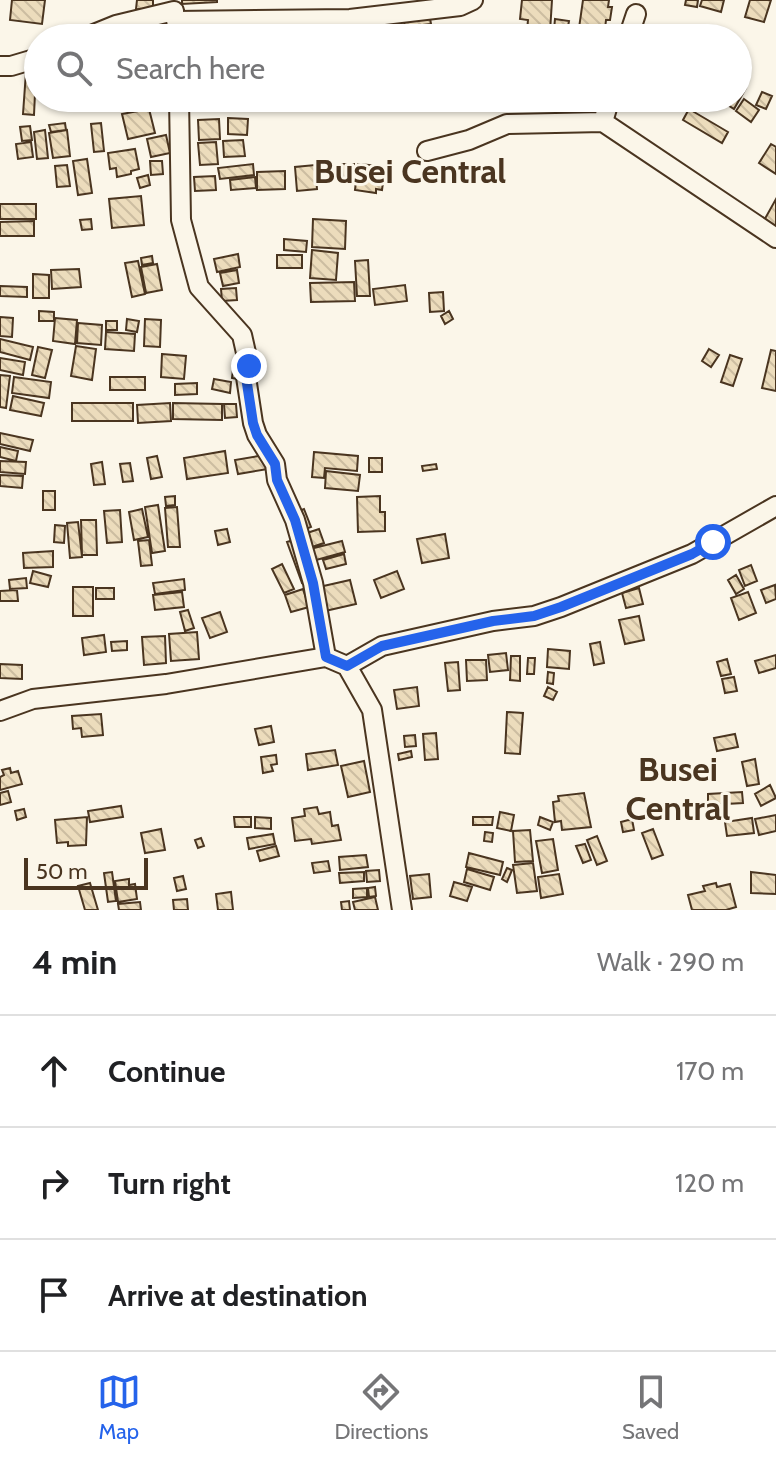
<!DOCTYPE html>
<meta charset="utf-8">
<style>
body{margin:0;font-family:Cabin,sans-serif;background:#f6f6f6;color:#202124}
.scale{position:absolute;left:24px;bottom:20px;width:124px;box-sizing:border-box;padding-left:8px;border:4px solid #4a3520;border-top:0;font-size:22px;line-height:28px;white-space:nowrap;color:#4a3520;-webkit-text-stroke:6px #fbf6e9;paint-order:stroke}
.stop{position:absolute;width:24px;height:24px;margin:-18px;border:6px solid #2563eb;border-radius:50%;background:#fff}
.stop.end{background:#2563eb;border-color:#fff;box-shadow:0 2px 8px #0008}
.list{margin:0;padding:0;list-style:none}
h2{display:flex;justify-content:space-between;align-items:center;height:104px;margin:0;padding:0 32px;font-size:34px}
h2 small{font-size:26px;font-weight:400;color:#757577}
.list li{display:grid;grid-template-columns:52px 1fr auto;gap:24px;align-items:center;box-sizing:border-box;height:112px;padding:0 32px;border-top:2px solid #e0e0e0}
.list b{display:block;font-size:30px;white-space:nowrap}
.list em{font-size:26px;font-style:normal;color:#757577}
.icon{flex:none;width:44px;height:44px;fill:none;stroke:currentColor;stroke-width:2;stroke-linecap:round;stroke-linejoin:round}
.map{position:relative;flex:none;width:776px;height:910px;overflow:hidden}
.search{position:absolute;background:#fff;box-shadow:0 2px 6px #0004;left:24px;right:24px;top:24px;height:88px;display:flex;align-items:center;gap:20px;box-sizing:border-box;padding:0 28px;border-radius:44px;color:#757577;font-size:30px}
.sheet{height:440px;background:#fff}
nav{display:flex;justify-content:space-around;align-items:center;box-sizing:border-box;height:112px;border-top:2px solid #e0e0e0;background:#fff;font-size:22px;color:#757577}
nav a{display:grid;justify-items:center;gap:4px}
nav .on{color:#2563eb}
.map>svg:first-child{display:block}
.building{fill:url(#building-back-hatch);stroke:#4a3520;stroke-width:2}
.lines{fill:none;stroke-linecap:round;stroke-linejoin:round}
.minor-casing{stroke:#4a3520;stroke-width:22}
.minor{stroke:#fbf6e9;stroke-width:18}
.route{stroke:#2563eb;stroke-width:10}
.labels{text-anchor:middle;stroke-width:6;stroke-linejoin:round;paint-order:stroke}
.quarter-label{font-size:34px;font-weight:bold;fill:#4a3520;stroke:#fbf6e9}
</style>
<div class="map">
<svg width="776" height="910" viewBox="0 0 776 910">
<defs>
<pattern id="building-back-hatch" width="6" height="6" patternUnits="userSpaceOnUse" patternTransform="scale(2)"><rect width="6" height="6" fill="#ecdcbc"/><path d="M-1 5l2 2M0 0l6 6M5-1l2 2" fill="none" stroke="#ccbda1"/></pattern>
</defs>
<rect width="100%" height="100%" fill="#fbf6e9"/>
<path class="building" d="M12,0h33l-3,24 -32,-4z
M137,0h16v10l-17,-1z
M182,0h35v2l-35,2z
M522,0h30l-2,32 -23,-2 1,-10 -8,-1z
M583,0h26l-1,7h4l-2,13h-4l-2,18 -26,-3z
M686,0h12l-1,7 -12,-2z
M702,0h22l-3,12 -21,-6z
M750,0h21l-7,22 -19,-5z
M429,13l2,11 -26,3 -2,-11z
M555,19l14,2 -2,11 -13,-2z
M637,25l34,1v12h-34z
M680,28l9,3 -2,7h-10z
M435,30l1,8h-23v-6z
M26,72h10l-2,43 -11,-1z
M738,83l8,5 -12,21 -14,-9 1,-2h17z
M762,92l10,4 -6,13 -10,-4z
M79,98h15l2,10 -16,1z
M98,98h14l1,9 -13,2z
M144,98h20l1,3 -31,7 -1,-7z
M272,98h24v3l-23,2z
M401,98h45v6l-64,7 -1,-11z
M449,98h23l1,4 -23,3z
M744,99l15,11 -8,12 -15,-11z
M149,109l6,24 -27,6 -6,-25z
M689,109l39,23 -6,11 -39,-23z
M228,118l20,1 -1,16 -19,-1z
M219,119l1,20 -21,1 -1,-20z
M65,123l1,7 -15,2 -2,-7z
M101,123l3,28 -10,1 -3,-28z
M30,126l2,14 -10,1 -2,-14z
M45,130l3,28 -11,1 -3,-27z
M67,130l3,26 -17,2 -4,-25z
M166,135l4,18 -19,4 -4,-18z
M243,140l2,16 -21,1 -1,-16z
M31,142l2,15 -15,2 -2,-15z
M216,142l2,22 -18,1 -2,-22z
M771,144l5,3v27l-17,-11z
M135,149l4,20 -8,2v3l-14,3 -1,-9 -6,1 -2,-16z
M87,159l5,34 -14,2 -5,-34z
M150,161h12l1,13 -12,1z
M253,164l1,11 -34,4 -2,-11z
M342,164h12v18h-11z
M358,164l21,2 -1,9h6l-2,15 -6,-1v4l-21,-3z
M67,165l3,21 -13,1 -2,-21z
M315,165l2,24 -20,2 -2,-24z
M285,171v18l-28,1v-18z
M148,175l2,10 -10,3 -3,-10z
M215,176l1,14 -21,1 -1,-14z
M255,177l1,11 -25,2 -1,-10z
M141,196l3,29 -32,3 -3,-29z
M776,199v31l-14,-6z
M0,204h36v15h-36z
M91,219l1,10 -10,1 -2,-10z
M313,219l33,2 -1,28 -33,-2z
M34,221v15h-34v-14z
M284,239l23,2 -1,11 -22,-2z
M312,250l26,3 -2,27 -26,-2z
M238,254l2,13 -23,5 -3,-13z
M277,255h25v13h-25z
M152,256l1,7 -11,2 -1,-7z
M368,260l2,36h-13l-2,-35z
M138,261l7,33 -13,3 -7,-34z
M157,264l5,26 -16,3 -5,-26z
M79,269l2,18 -29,2 -1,-19z
M237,270l2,13 -16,3 -3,-13z
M33,274l16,1v23h-16z
M354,282l1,19 -44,1 -1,-19z
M405,285l2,16 -32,4 -2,-16z
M0,286l27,1v10l-27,-1z
M236,288l1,12 -15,1 -1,-12z
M443,292l1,19 -14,1 -1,-19z
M39,311l15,1v9h-15z
M449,311l4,8 -8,5 -4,-8z
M0,317l13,1 -1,19 -12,-1z
M55,318l22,2 -2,24 -22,-3z
M127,319l12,2 -2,11 -11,-2z
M145,319l16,1 -1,27 -16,-1z
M106,321h11v9h-11z
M78,323l24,2 -1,20 -24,-2z
M106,332l29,2 -1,17 -29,-2z
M0,339l33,8 -3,13 -30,-8z
M76,346l20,3 -4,31 -21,-4z
M38,347l14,3 -7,28 -13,-3z
M709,349l10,6 -8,12 -9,-6z
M771,350l5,1v40l-14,-3z
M162,354l24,2 -2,23 -23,-2z
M730,355l12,4 -9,27 -12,-4z
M0,358l25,4 -2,13 -23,-5z
M234,362l10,2 -2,16 -10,-2z
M0,375l10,1 -4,32 -6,-1z
M14,377l37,5 -2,16 -37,-5z
M110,377h35v13h-35z
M214,379l17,3 -1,11 -18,-4z
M197,383v11l-22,1v-11z
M13,396l31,7 -3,13 -31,-6z
M72,403h61v18h-61z
M170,403l1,18 -33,2 -1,-18z
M173,403l49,1v16l-49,-1z
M224,404h12l1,13 -12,1z
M0,433l33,7 -3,11 -30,-7z
M0,447l18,4 -2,10 -16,-4z
M225,451l3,22 -41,6 -3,-21z
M314,452l44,4 -1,15 -32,-3 -1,10 -12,-1z
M265,455l3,14 -30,5 -3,-14z
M157,456l5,21 -11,2 -4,-21z
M369,458h13v14h-13z
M0,461l26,1 -1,12 -25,-2z
M102,462l3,22 -11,1 -3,-21z
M130,463l3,18 -10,1 -3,-18z
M436,464l1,5 -14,2 -1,-5z
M326,471l34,4 -2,16 -33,-3z
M0,475l23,1 -1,12 -22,-2z
M43,491h12v19h-12z
M175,496v9l-9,1 -1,-9z
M380,496v16h5v19l-27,1 -1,-35z
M158,505l7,46 -13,2 -7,-46z
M177,507l3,40h-12l-3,-39z
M142,509l6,28 -14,3 -5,-28z
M304,509l7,18 -8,3 -7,-18z
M120,510l2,32 -15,1 -3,-32z
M81,520h15l1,35h-15z
M78,522l4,35 -12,1 -3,-35z
M55,525l10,1 -1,17 -10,-1z
M227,529l3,13 -12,3 -3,-14z
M319,529l5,14 -18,6 -5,-14z
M445,534l4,24 -27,5 -5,-24z
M297,539l14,41 -9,3 -15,-41z
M149,540l3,25 -11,1 -3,-25z
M342,541l3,11 -36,10 -3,-12z
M53,551v16l-29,1 -1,-15z
M344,554l2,10 -20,5 -3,-9z
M282,564l12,25 -10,4 -12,-24z
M751,565l6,16 -12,5 -6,-16z
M33,571l18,5 -3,11 -18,-4z
M397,571l7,18 -23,9 -7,-18z
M736,575l8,14 -8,5 -8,-14z
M26,578l1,10 -17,1 -1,-9z
M184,579l1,11 -30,4 -2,-11z
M350,580l6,24 -31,7 -6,-24z
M775,585l1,14 -10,4 -5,-13z
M73,587h20v29h-20z
M96,588h18v11h-18z
M639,588l4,16 -17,4 -4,-15z
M303,589l6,18 -18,5 -6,-17z
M17,590l1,11h-18v-10z
M182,592l2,15 -29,3 -2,-15z
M748,592l8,21 -17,7 -8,-22z
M188,610l6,18 -9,3 -5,-19z
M220,612l7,20 -17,6 -8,-20z
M639,616l5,24 -19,4 -6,-24z
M197,632l2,27 -28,2 -2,-27z
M104,635l2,17 -22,3 -2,-17z
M165,636l1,27 -22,2 -2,-28z
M127,641v9l-15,1 -1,-9z
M600,642l4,21 -10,2 -4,-21z
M548,649l22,2 -1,18 -22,-2z
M506,653l2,17 -18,2 -2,-17z
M776,655v13l-17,5 -4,-12z
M511,656h9v25l-10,-1z
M528,658h7l-1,16h-7z
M727,659l4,15 -10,2 -4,-14z
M466,660h20l1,20 -20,1z
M458,662l2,28 -12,1 -3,-28z
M0,664l22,1v14l-22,-1z
M548,672l6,1 -1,11 -6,-1z
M734,677l3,14 -12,2 -3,-14z
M417,687l2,19 -22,3 -3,-19z
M548,687l9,5 -4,8 -9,-4z
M507,712l16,1 -3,41 -15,-1z
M101,714l2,21 -21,2 -1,-9 -8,1 -1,-13z
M271,726l3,16 -15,3 -4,-16z
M436,733l2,26 -13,1 -2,-26z
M735,734l3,13 -21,4 -3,-13z
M415,735l1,11 -11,1 -1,-11z
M335,750l3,15 -30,5 -2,-16z
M411,751l1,6 -13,3 -1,-6z
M276,755l1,9 -6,1 2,6 -10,2 -2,-16z
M755,759l4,25 -12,2 -5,-24z
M364,761l6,31 -22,5 -7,-31z
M10,768l1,5 7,-2 4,13 -22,6v-13l4,-2 -2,-5z
M770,785l6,13 -15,8 -6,-12z
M8,791l3,11 -11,3v-12z
M742,792l1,11 -35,2v-11z
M584,793l7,34 -29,3 -1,-9 -6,1 -2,-20 6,-1 -1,-5z
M121,806l2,11 -33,5 -2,-11z
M317,807l2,7 11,-2 2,14 6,-1 3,15 -29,4 -1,-5 -16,2 -3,-23 13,-2 -1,-7z
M24,809l2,8 -9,3 -2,-9z
M500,812l14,3 -3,16 -14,-3z
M776,815v16l-17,4 -4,-16z
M87,817l-1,28 -18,1v-4l-11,1 -2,-23z
M234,817h17v10h-16z
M255,817l16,1v11l-16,-1z
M473,817h20l-1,8h-19z
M540,817l13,5 -3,8 -12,-5z
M752,818l2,15 -27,3 -2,-14z
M632,819l2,11 -11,2 -2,-10z
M161,829l4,21 -20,3 -4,-20z
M653,829l10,26 -11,4 -10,-26z
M530,830l3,31 -18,1 -2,-31z
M485,832l8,1 -1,9 -8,-1z
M273,834l2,10 -26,5 -2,-11z
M597,836l10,25 -10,4 -10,-25z
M201,838l3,8 -6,2 -3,-8z
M553,839l5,31 -16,3 -6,-32z
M585,844l6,16 -8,3 -7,-17z
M276,846l3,10 -19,5 -3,-10z
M469,853l34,9 -3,13 -34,-8z
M366,855l2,12 -28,3 -1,-13z
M328,861l2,10 -16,2 -2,-10z
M533,863l4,28 -20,2 -4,-28z
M507,868l5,2 -5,12 -5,-3z
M467,869l27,8 -4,13 -26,-8z
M379,870l1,11 -13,1 -1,-11z
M112,872l4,29 -8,1 -4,-29z
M364,872v9l-24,2 -1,-10z
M751,872l25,3v19l-25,-1z
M429,874l2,23 -18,2 -3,-23z
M559,874l4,20 -22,4 -3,-21z
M183,876l3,13 -9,2 -3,-13z
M129,879v6l6,-1 2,15 -19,3 -3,-21z
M454,882l18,5 -5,14 -17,-5z
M90,883l8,27h-13l-7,-24z
M716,883l1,4 13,-3 6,23 -10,3h-34l-4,-15 17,-4 -2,-5z
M375,887l1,9 -7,1 -1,-9z
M367,888v9l-14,1v-9z
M231,892l2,18h-15l-2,-16z
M375,897l3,13h-23l-2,-8z
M187,899l1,11h-14l-1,-10z
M349,901l1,9h-8l-1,-8z
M140,902l1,8h-22l-1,-6z"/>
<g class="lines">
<g class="minor-casing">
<path id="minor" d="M176,21l174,-2 110,-13 13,-6
M84,38l32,-13 58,-14
M628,38l8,-24
M0,66h11l27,-8
M179,98l2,122 18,67 43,48 7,31 -3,11 7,46 4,12 18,29 2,16 18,40 18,63 13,74
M610,98l-7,24 173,116
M427,151l42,-11 38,-16 96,-2
M347,666l25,44 30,200
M0,711l33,-12 133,-15 160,-27 21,9 35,-20 111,-25 41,-5 27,-9 131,-53 84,-48"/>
</g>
<use href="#minor" class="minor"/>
</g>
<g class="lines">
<path class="route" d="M249,366l-3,11 7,46 4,12 18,29 2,16 18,40 18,63 13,74 21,9 35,-20 111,-25 41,-5 27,-9 131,-53 21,-12"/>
</g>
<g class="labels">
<g class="quarter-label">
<text x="410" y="183">Busei Central</text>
<text x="678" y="781">Busei<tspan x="678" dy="39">Central</tspan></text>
</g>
</g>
</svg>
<div class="scale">50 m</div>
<div class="stop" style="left:713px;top:542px"></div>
<div class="stop end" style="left:249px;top:366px"></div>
<div class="search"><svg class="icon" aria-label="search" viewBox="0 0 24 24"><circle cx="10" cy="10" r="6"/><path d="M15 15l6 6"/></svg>Search here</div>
</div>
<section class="sheet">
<h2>4 min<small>Walk · 290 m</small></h2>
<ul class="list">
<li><svg class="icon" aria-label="ahead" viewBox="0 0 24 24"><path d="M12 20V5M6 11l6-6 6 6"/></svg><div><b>Continue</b></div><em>170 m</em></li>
<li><svg class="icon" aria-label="right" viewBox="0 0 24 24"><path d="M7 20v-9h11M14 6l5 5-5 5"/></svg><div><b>Turn right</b></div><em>120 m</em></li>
<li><svg class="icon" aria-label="arrive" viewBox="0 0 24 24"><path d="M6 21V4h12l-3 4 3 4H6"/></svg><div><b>Arrive at destination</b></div></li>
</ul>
</section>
<nav>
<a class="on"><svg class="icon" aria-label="map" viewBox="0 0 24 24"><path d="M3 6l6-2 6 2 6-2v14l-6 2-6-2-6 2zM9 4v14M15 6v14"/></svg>Map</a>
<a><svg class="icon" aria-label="directions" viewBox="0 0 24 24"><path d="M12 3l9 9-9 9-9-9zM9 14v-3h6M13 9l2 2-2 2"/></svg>Directions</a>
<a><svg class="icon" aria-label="saved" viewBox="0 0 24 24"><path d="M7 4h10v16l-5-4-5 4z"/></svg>Saved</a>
</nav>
